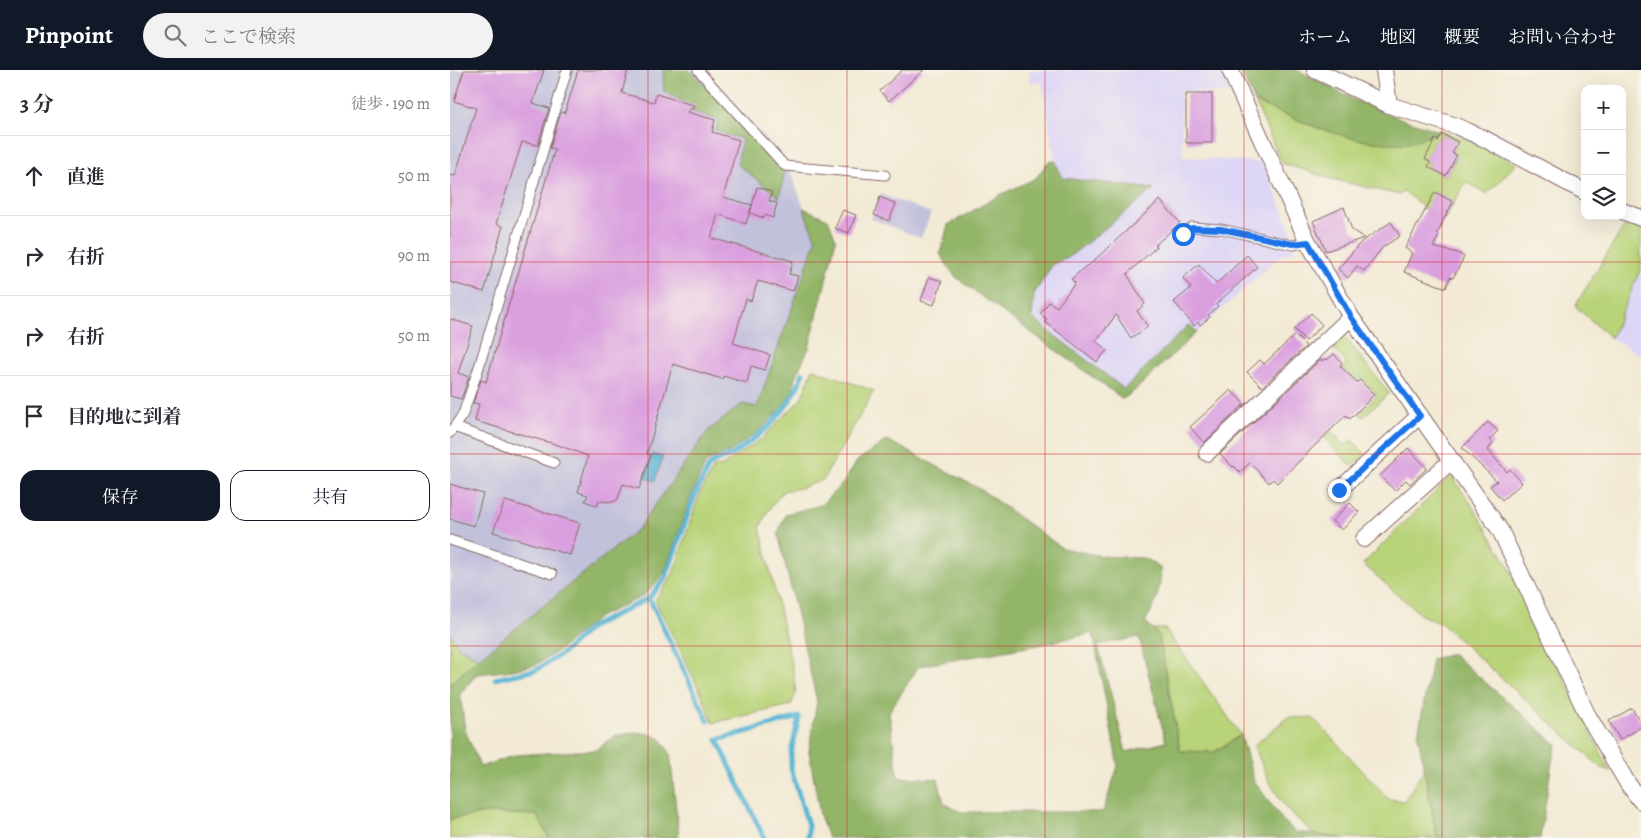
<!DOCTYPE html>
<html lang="ja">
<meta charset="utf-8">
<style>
body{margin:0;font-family:Alegreya,"Noto Serif JP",serif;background:#f2f2f3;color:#2b2b33}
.controls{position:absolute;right:15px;top:15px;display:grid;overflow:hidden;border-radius:10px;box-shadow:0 5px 20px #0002}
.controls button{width:45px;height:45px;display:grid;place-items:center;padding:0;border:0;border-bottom:1px solid #e1e1e2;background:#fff;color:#2b2b33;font:25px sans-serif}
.stop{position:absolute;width:15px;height:15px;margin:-11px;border:4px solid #1a73e8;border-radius:50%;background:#fff}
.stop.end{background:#1a73e8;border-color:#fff;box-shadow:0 1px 5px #0008}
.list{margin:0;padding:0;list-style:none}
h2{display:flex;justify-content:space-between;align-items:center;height:65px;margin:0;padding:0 20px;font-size:21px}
h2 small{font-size:16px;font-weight:400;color:#7c7c81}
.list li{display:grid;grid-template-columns:32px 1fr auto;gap:15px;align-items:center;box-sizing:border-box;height:80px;padding:0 20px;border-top:1px solid #e1e1e2}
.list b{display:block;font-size:19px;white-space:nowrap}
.list em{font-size:16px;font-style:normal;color:#7c7c81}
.actions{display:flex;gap:10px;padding:15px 20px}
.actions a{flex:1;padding:11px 0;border:1px solid #111827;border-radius:15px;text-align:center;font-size:18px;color:#111827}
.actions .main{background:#111827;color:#fff}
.icon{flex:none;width:28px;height:28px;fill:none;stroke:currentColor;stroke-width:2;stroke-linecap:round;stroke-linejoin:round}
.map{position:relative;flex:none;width:1191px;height:768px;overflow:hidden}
header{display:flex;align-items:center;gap:30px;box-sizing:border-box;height:70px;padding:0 25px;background:#111827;color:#fff}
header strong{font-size:24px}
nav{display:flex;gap:28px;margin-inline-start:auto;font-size:18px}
.search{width:350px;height:45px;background:#f2f2f3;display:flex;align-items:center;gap:12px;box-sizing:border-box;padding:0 18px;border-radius:28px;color:#7c7c81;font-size:19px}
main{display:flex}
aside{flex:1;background:#fff}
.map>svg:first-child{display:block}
.built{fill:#ddd5f6}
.industrial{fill:#c2c1dc}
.green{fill:#b8d378;stroke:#817952;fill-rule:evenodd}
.forest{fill:#92b568;stroke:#6e6a4a;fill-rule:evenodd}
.water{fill:#57b5d5;stroke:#506a80}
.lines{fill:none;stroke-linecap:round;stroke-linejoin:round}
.stream{stroke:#57b5d5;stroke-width:5}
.building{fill:#da9fdf}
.service-casing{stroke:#856666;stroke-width:11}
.minor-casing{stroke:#856666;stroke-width:18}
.service{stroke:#fff;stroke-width:9}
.minor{stroke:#fff;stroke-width:16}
.route{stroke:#1a73e8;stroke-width:6}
.grid{fill:none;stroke:#d62828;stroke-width:1;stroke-opacity:0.55}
</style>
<header>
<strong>Pinpoint</strong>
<div class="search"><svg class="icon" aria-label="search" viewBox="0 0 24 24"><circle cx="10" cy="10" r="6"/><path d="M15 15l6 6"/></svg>ここで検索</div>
<nav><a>ホーム</a><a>地図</a><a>概要</a><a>お問い合わせ</a></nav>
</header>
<main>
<aside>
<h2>3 分<small>徒歩 · 190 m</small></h2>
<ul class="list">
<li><svg class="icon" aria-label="ahead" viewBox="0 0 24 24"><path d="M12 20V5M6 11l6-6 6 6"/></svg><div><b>直進</b></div><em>50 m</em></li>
<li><svg class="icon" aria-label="right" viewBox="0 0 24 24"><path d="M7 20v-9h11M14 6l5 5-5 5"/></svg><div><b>右折</b></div><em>90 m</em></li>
<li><svg class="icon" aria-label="right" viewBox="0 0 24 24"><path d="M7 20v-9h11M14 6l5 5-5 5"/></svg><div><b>右折</b></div><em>50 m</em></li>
<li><svg class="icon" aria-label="arrive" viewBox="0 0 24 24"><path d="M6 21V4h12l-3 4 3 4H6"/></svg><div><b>目的地に到着</b></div></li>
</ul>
<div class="actions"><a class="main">保存</a><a>共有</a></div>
</aside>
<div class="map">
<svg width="1191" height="768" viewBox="0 0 1191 768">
<rect width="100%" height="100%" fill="#f7f3e8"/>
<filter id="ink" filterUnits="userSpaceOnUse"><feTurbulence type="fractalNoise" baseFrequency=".02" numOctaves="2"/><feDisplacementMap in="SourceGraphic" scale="10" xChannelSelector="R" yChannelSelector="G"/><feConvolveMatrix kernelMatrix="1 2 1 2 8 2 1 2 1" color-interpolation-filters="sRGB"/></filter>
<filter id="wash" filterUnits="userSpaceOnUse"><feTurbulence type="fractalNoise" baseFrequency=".0096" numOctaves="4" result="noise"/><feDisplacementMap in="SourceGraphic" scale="20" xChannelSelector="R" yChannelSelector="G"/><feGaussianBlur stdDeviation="1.12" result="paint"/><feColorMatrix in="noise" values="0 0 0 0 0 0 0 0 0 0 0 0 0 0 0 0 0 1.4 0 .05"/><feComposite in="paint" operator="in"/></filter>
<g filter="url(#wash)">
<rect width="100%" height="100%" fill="#f2ead4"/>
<path class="built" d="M578,0h191l12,23 -51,-2 3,66 79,5 31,72 -5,4 8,13 -16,5 -83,76 -8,-8 -65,66 -92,-72 2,-24 19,-30 15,-6 86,-69 -91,-11 -8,-17 -13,-79 -11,1z
M1191,198v87l-30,-17z"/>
<path class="industrial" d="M0,0h257l7,12 74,83 28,75 -59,167 -49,24 -70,98 -159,129 -19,-10 -10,-14z
M430,124l51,19 -10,25 -50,-19z"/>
<path class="green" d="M805,32l65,27 89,14 30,-12 41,13 36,20 -29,30 -21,-12 -22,38 -19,-11 -21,-18 -5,4 -71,-17 -46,-15zM992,64l16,8 -6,11 5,3 -11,20 -18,-9 2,-5 -5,-3 10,-19 3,1zM985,122l18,10 -8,15z
M1176,153l15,3v42l-30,70 -36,-32z
M890,264l5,3 44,56 -26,24 -4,-3 18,-19 -16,-18 -9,7 -32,35 24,26 8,-5 14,15 -15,11 -47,-49 22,-33 21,-21 -18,-18z
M363,299l61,22 -51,89 -23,8 -17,3 -15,20 -8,16 33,143 3,23 -5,12 -78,18 -11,-28 -47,-95 18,-26 26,-79 15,-28 8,-1 38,-26 41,-41z
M1001,406l17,23 40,66 102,206 -8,-3 -40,-35 -120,-109 -21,-9 -58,-51z
M703,559h12l76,106 -27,17 -34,-1 -21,-115z
M0,564l10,14 19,10 -29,26z
M838,647l25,1 76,81 15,2 20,-31 13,68h-96l-27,-4 -28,-26 -18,-28 -14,-35z
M37,743l50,2 12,23h-99v-19z"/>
<path class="forest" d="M213,0h27l95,101 -6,26 -42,-33 5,-25 -26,-8 2,-11 -38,-13 1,-7 -17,-8z
M790,0h57l57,30 48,19 37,12c-9,4 -22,12 -32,12 -53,4 -104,-21 -152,-41z
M605,91l8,17 91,11 -86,69 -15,6 -19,30 -2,24 92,71 65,-65 8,8 -64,60 -10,7 -160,-116 -9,-8 -14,-21 8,-29 52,-30 36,-17 12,-16z
M353,138l25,11 8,21 -27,108 -14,29 -2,14 -11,17 -23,23 -28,20 -25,11 -16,37 -26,75 -21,22 -44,21 -44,36 -20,12 -23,5 -35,4 -17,20 5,36 15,37 36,-12 80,-5 19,-14 20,-4 15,2 11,5 9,14 9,85h-130l-12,-23 -50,-2 -37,6v-135l29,-26 159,-129 70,-98 34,-27 15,3 59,-167z
M437,370l93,49 82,59 40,8 40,2 10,4 9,7c-1,20 -4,36 -16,52l14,15 21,115 34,1 27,-17 13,46 27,37 14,14 46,6h-513l-8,-23 -11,-64 8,-50 -39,-168 8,-19 35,-9 23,-23 13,-21zM643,563l25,133 -15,46h-142l-17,-9 -6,-24 -40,-2 -9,-65 30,-46 120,-21zM689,567l27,105 -40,10 -28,-107z
M1003,584l104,91 -5,16 -12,77h-103l-19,-103 14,-76z"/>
<path class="water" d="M202,384l11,3 -8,24 -10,-3z"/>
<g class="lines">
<path class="stream" d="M199,528l59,123
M45,609l41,-9 27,-17 28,-26 58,-29 17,-21 28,-80 15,-31c5,-6 16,-7 24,-12 31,-21 58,-44 70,-81
M267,669l47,99
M267,670l82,-23 -8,36v16l17,56v13"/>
</g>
<g id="blocks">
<path class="building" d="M14,0h80l-11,33 16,5 -11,37 -16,-3 -26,82 7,2 -19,66 -34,-10v-107l5,1 21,-68 -22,-7z
M128,0h50l-6,23 32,9 2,-8 40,12 -9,6 28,8 -3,12 27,8 -16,57 29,8 -6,19 -28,-10 -7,24 82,23 -4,13 9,2 -5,15 -35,-10 -7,20 -5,-2 -13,44 37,12 -5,15 -14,-4 -4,17 -24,-7 -1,3 -49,-15 -26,90 4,1 -12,34 -16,-5 -5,15 -5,3 -14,-1 -2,5 -12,-5 3,-6 -10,-3 10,-36 -30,-11 -83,-24 4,-17 -6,-1 8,-23 5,2 69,-233 -5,-1 11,-36 4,1z
M452,0h22l-35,31 -9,-10z
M736,24h26v49h-26z
M992,64l16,8 -6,11 5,2 -11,21 -18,-9 2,-5 -5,-3 10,-20 3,2z
M307,117l15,5 -3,9 8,2 -4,15 -8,-3 -1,3 -14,-5z
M985,122l18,10 -12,23h1l-5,9 2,2 -6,11 25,6 6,4 -11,21 -3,-1 -4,11 -42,-16 8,-19 -7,-5z
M430,127l16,7 -7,17 -15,-6z
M710,130l20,23 -25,22 1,2 -29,27 18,30 -8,7 11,16 -17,11 -15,-23 -20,26 11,9 -10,12 -52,-40 2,-3 -7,-5 9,-12 8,5 18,-24 -4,-4 16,-14 1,1z
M894,137l8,23 12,8 -38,13 -13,-30z
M393,140l13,5 -7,18 -14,-5z
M941,152l9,14 -17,11 -19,24 -7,-5 -9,12 -10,-9 23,-27z
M797,185l10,12 -41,37 2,2 -10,9 2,2 -10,8 -2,-3 -4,4 -20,-24 17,-14 -8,-10 16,-14 17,20z
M479,207l13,4 -8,24 -13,-4z
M861,243l11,12 -16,16 -12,-12z
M0,249l23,7 -15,47 11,4 -8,22 -11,-3z
M845,265l11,11 -44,41 -15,-15 13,-12 4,4z
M884,284l8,9 -2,3 17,16 3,-2 14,15 -24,24 -4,-4 -69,68 -4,-4 -4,4 -19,-20 -10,9 -6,-6 -1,1 -13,-13 101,-95 1,2 3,-3 2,2z
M781,320l13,14 -40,39 -14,-16z
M1038,352l10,9 -8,8 3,4 -5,7 19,22 3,-3 12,14 -20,17 -12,-14 7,-5 -35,-33z
M958,378l19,20 -17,16 -4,-4 -11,11 -15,-15z
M0,414l33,10 -9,32 -24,-7z
M55,431l75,22 -10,32 -77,-23z
M900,433l9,9 -17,18 -10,-9z
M1182,638l9,15v4l-21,13 -11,-19z"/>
</g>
</g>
<g filter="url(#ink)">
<use href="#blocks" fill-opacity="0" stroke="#856666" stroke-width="1"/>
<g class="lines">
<g class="service-casing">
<path id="service" d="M248,0l87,96 100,9
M733,164l9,-7 29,2 72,16 15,-3
M4,357l100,36
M0,363l13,-19 16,-47 88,-297
M0,470l102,34"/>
</g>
<g class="minor-casing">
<path id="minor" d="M780,0l78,172 43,75 149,213 87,184 41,70 13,17
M865,0l74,35 67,21 27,12 102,54
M934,0l5,35
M1172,141l19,7
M757,383l144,-136
M889,420l81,-75
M914,469l88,-79"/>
</g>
<use href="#service" class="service"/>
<use href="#minor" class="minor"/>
</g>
</g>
<g class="lines" filter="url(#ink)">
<path class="route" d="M733,164l9,-6 29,1 72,15 15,-2 43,75 69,99 -81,74"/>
</g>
<path class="grid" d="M198,0v768M397,0v768M595,0v768M794,0v768M992,0v768M0,192h1191M0,384h1191M0,576h1191"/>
</svg>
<div class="controls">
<button>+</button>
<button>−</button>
<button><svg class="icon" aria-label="layers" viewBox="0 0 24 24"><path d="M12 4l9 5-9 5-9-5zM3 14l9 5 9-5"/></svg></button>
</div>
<div class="stop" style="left:733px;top:164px"></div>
<div class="stop end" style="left:889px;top:420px"></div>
</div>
</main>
